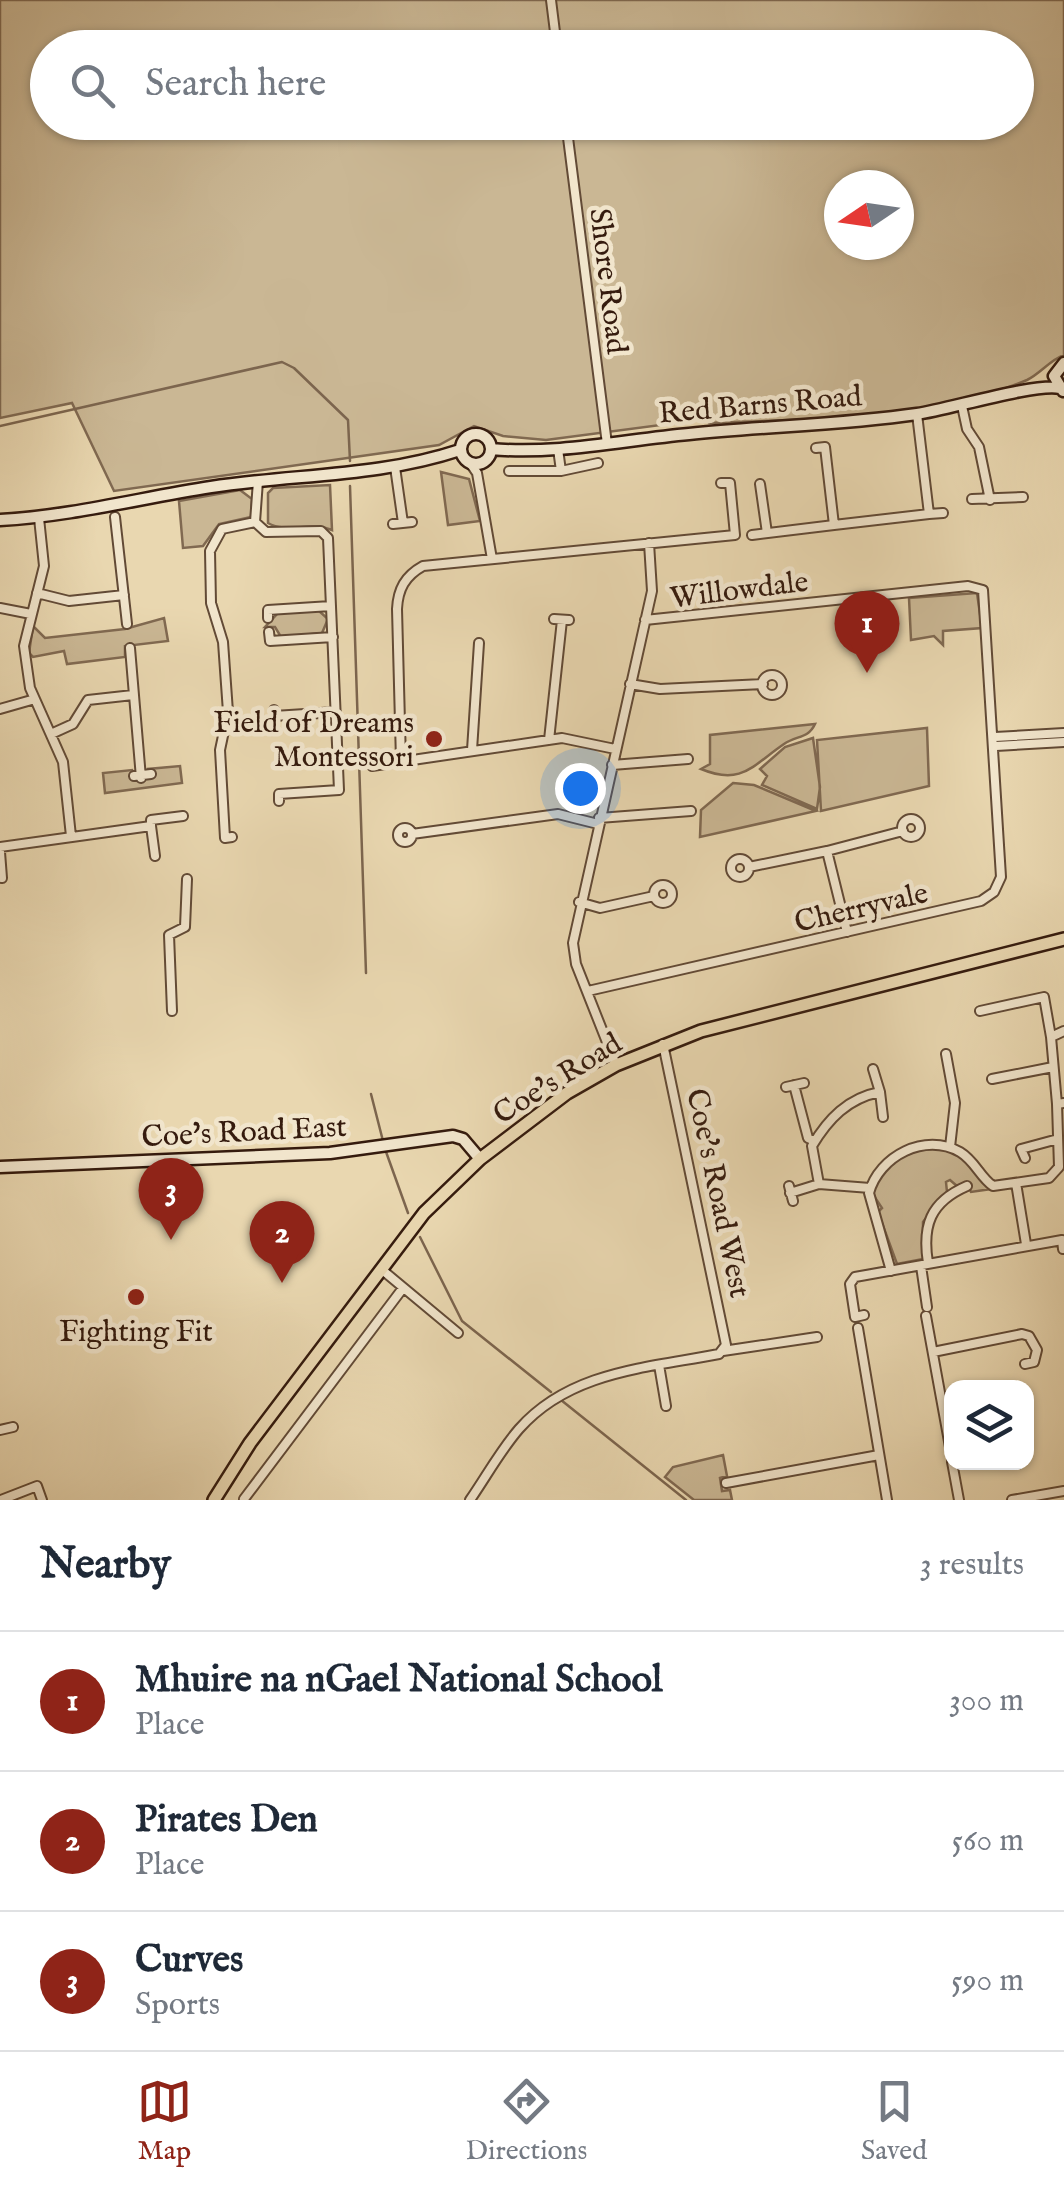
<!DOCTYPE html>
<style>
body{margin:0;font-family:"IM FELL English",serif;background:#f6f6f7;color:#1f2937}
.controls{position:absolute;right:30px;bottom:30px;display:grid;overflow:hidden;border-radius:20px;box-shadow:0 2px 8px #0004}
.controls button{width:90px;height:90px;display:grid;place-items:center;padding:0;border:0;border-bottom:2px solid #e0e1e3;background:#fff;color:#1f2937;font:50px sans-serif}
.compass{position:absolute;left:824px;top:170px;width:90px;height:90px;border-radius:50%;background:#fff;box-shadow:0 2px 8px #0004;rotate:257deg}
.you{position:absolute;left:580px;top:788px;width:35px;height:35px;margin:-25px;border:8px solid #fff;border-radius:50%;background:#1a73e8;box-shadow:0 0 0 15px #1a73e833}
.badge{display:grid;place-items:center;width:65px;height:65px;border-radius:50%;background:#8f2418;color:#fff;font-size:32px;font-weight:700}
.pin{position:absolute;translate:-50% -82px;filter:drop-shadow(0 2px 5px #0008)}
.pin::after{content:'';position:absolute;top:52px;width:35px;height:30px;background:inherit;clip-path:polygon(0 0,100% 0,50% 100%)}
.list{margin:0;padding:0;list-style:none}
h2{display:flex;justify-content:space-between;align-items:center;height:130px;margin:0;padding:0 40px;font-size:42px}
h2 small{font-size:32px;font-weight:400;color:#747a83}
.list li{display:grid;grid-template-columns:65px 1fr auto;gap:30px;align-items:center;box-sizing:border-box;height:140px;padding:0 40px;border-top:2px solid #e0e1e3}
.list b{display:block;font-size:38px;white-space:nowrap}
.list p{margin:0;font-size:32px;white-space:nowrap;color:#747a83}
.list em{font-size:32px;font-style:normal;color:#747a83}
.icon{flex:none;width:55px;height:55px;fill:none;stroke:currentColor;stroke-width:2;stroke-linecap:round;stroke-linejoin:round}
.map{position:relative;flex:none;width:1064px;height:1500px;overflow:hidden}
.search{position:absolute;background:#fff;box-shadow:0 2px 8px #0004;left:30px;right:30px;top:30px;height:110px;display:flex;align-items:center;gap:25px;box-sizing:border-box;padding:0 35px;border-radius:55px;color:#747a83;font-size:38px}
.sheet{height:550px;background:#fff}
nav{display:flex;justify-content:space-around;align-items:center;box-sizing:border-box;height:140px;border-top:2px solid #e0e1e3;background:#fff;font-size:28px;color:#747a83}
nav a{display:grid;justify-items:center;gap:5px}
nav .on{color:#8f2418}
.map>svg:first-child{display:block}
.green{fill:#cab794;stroke:#806951;stroke-width:2.5;fill-rule:evenodd}
.lines{fill:none;stroke-linecap:round;stroke-linejoin:round}
.stream{stroke:#7c654e;stroke-width:2.5}
.street-casing{stroke:#624a36;stroke-width:12}
.secondary-casing{stroke:#351b0e;stroke-width:15}
.primary-casing{stroke:#351b0e;stroke-width:16}
.street{stroke:#f1e5cc;stroke-width:8}
.secondary{stroke:#f1e5cc;stroke-width:10}
.primary{stroke:#e9d7b0;stroke-width:11}
.poi-dot{fill:#8f2418;stroke:#f1e5cc;stroke-width:4}
.labels{text-anchor:middle;stroke-width:9;stroke-linejoin:round;paint-order:stroke}
.street-label{font-size:30px;fill:#351b0e;stroke:#f1e5cc}
.poi-label{font-size:30px;fill:#351b0e;stroke:#f1e5cc;text-anchor:end}
</style>
<div class="map">
<svg width="1064" height="1500" viewBox="0 0 1064 1500">
<rect width="100%" height="100%" fill="#e9d7b0"/>
<filter id="stains"><feTurbulence type="fractalNoise" baseFrequency=".002" numOctaves="4"/><feColorMatrix values="0 0 0 0 .2 0 0 0 0 .09 0 0 0 0 .02 0 0 0 .5 -.17"/></filter>
<radialGradient id="worn" r=".72"><stop offset=".6" stop-color="#630" stop-opacity="0"/><stop offset="1" stop-color="#630" stop-opacity=".3"/></radialGradient>
<path class="green" d="M0,0h1064v355c-14,5 -24,19 -37,25 -92,39 -220,39 -318,43l-3,-4 -160,21 -43,-4 -29,-10 -35,19 -325,46 -42,-88 -72,15zM48,48h968v74h-968zM839,185h60v60h-60z
M441,472l28,7 11,42 -32,4z
M330,485l2,45c-21,-9 -45,4 -64,-7v-30l5,-5z
M240,490l12,9 -1,18 -32,7 -16,22 -20,2 -4,-47z
M977,593l5,35 -39,3v14l-9,-9 -23,4 -2,-42z
M318,610l10,9 -6,14 -41,4 -6,-10h-10l14,-15z
M164,618l4,23 -43,5v11l-58,7 -3,-13 -31,6 -4,-4 4,-27 12,12 80,-9z
M815,724c-7,15 -18,11 -31,20 -31,21 -42,42 -83,25l9,-5v-29z
M927,728l2,58 -108,25 -4,-71z
M813,738l7,49 -3,22 -55,-24 5,-9 -7,-7 25,-22z
M180,766l2,17 -77,10 -2,-20 29,-3 1,9 15,-2v-8z
M733,783l21,2 62,26 -116,26 1,-27z
M933,1147l28,7 30,35 -20,3 -5,-9 -9,3 -7,-6 -4,2 1,10 -24,30v37l-26,5 -19,-52 4,-4 -10,-15c12,-30 31,-40 61,-46z
M723,1455l4,21 -7,2 2,13 8,-1 2,10h-38l-29,-23 8,-10z"/>
<g class="lines">
<path class="stream" d="M0,426l282,-64 12,6 54,52 2,41
M350,486l16,487
M371,1094l12,47
M385,1149l23,64
M420,1237l42,84 89,71
M561,1400l125,100"/>
<g class="street-casing">
<path id="street" d="M551,0l6,48
M566,122l41,322
M962,406l5,23 12,18 11,53
M917,414l12,100 14,-1
M816,448l9,-1 9,78 95,-11
M558,449l3,22
M470,463l7,10 15,86
M395,467l8,56
M509,471h52l37,-8
M760,484l7,49
M972,499l51,-2
M115,517l12,107
M39,518l5,48 -20,80 6,42 33,74 8,74
M255,522l11,10 55,-1 7,7 11,252 -60,4v7
M393,524l19,-2
M752,535l82,-10
M37,593l32,8 55,-6
M0,608l31,6
M268,618v-8l63,-4
M554,619l15,1
M269,632l1,9 63,-4
M130,648l11,130
M762 685a10 10 0 1 1 20 0a10 10 0 1 1-20 0Z
M630,684l30,5 103,-5
M0,709l35,-10
M274,710v6l62,-4
M51,734l22,-10 15,-24 45,-5
M995,737l69,-4
M549,740l13,-120
M996,746l68,-4
M472,750l7,-107
M401,761l-4,-152c1,-20 8,-33 26,-43l312,-31 -5,-52h-9
M612,765l76,-6
M372,766l190,-28 53,11
M134,776l17,-2
M599,818l92,-7
M902 828a9 9 0 1 1 18 0a9 9 0 1 1-18 0Z
M151,826l4,30
M398 835a7 7 0 1 1 14 0a7 7 0 1 1-14 0Z
M412,834l146,-20 40,10
M232,837l-7,1 -5,-88 8,-38 -5,-70 -12,-39 -1,-52 12,-22 33,-7 3,-41
M0,847l151,-21v-6l32,-4
M827,851l76,-20
M0,852l2,26
M731 868a9 9 0 1 1 18 0a9 9 0 1 1-18 0Z
M749,867l78,-16 20,81
M654 894a9 9 0 1 1 18 0a9 9 0 1 1-18 0Z
M579,902l21,6 54,-12
M588,991l393,-90 13,-9 7,-15 -18,-287 -15,-4 -323,34
M172,1011l-3,-76 16,-8 2,-48
M980,1011l64,-14 7,40
M946,1054l9,49 -5,44
M616,1065l-40,-101 -3,-21 79,-352 -3,-48
M873,1069l7,23
M992,1079l61,-12
M794,1085l14,53 7,3
M786,1087l18,-4
M1057,1104l-6,-67 13,-6
M1025,1158l-4,-9 37,-10
M1016,1183l10,61
M819,1184l-7,-38c16,-27 36,-48 68,-54l3,25
M789,1186l4,15
M790,1193l29,-9 51,4
M928,1263c-6,-37 2,-61 39,-77
M921,1266l6,41
M381,1269l77,64
M891,1271l-22,-78c10,-37 56,-61 91,-41 15,9 20,25 33,34l56,-8 10,-11 -2,-63 7,-1
M864,1315l-9,2 -5,-33 5,-7 207,-37 1,9
M926,1316l26,142
M858,1328l29,172
M723,1351l94,-14
M933,1352l89,-18 7,2 8,14 -3,12 -9,2
M659,1365l7,41
M0,1430l13,-3
M952,1462l7,38
M726,1483l153,-28
M244,1499l159,-211
M1,1500l36,-14 5,14
M470,1500c16,-23 30,-49 49,-71 51,-58 128,-61 200,-75l7,-9 -63,-301
M1012,1500l52,-9"/>
</g>
<g class="secondary-casing">
<path id="secondary" d="M1063,391l-9,-15 10,-13
M461 449a15 15 0 1 1 30 0a15 15 0 1 1-30 0Z
M491,449c66,6 132,-9 198,-15 76,-8 152,-9 228,-20 33,-5 117,-31 143,-26
M0,520c72,-4 140,-22 211,-33 84,-13 168,-10 249,-37
M0,1167l330,-14 123,-17 10,3 17,20"/>
</g>
<g class="primary-casing">
<path id="primary" d="M214,1500l36,-57 174,-230 56,-54 87,-66 49,-28 85,-34 363,-92"/>
</g>
<use href="#street" class="street"/>
<use href="#secondary" class="secondary"/>
<use href="#primary" class="primary"/>
</g>
<g class="poi-dot">
<circle cx="434" cy="739" r="10"/>
<circle cx="136" cy="1297" r="10"/>
</g>
<g class="labels">
<g class="street-label">
<text transform="translate(609 281) rotate(83)" y="10">Shore Road</text>
<text transform="translate(760 404) rotate(-5)" y="10">Red Barns Road</text>
<text transform="translate(739 589) rotate(-7)" y="10">Willowdale</text>
<text transform="translate(861 907) rotate(-13)" y="10">Cherryvale</text>
<text transform="translate(557 1078) rotate(-32)" y="10">Coe's Road</text>
<text transform="translate(244 1131) rotate(-3)" y="10">Coe's Road East</text>
<text transform="translate(719 1193) rotate(78)" y="10">Coe's Road West</text>
</g>
<g class="poi-label">
<text x="414" y="732">Field of Dreams<tspan x="414" dy="34">Montessori</tspan></text>
<text x="136" y="1341" text-anchor="middle">Fighting Fit</text>
</g>
</g>
<rect width="100%" height="100%" filter="url(#stains)"/>
<rect width="100%" height="100%" fill="url(#worn)"/>
</svg>
<div class="controls">
<button><svg class="icon" aria-label="layers" viewBox="0 0 24 24"><path d="M12 4l9 5-9 5-9-5zM3 14l9 5 9-5"/></svg></button>
</div>
<svg class="compass" viewBox="-18 -18 36 36"><path d="M0-13l5 13h-10z" fill="#e53935"/><path d="M0 13l5-13h-10z" fill="#747a83"/></svg>
<div class="you"></div>
<div class="pin badge" style="left:867px;top:673px">1</div>
<div class="pin badge" style="left:282px;top:1283px">2</div>
<div class="pin badge" style="left:171px;top:1240px">3</div>
<div class="search"><svg class="icon" aria-label="search" viewBox="0 0 24 24"><circle cx="10" cy="10" r="6"/><path d="M15 15l6 6"/></svg>Search here</div>
</div>
<section class="sheet">
<h2>Nearby<small>3 results</small></h2>
<ul class="list">
<li><span class="badge">1</span><div><b>Mhuire na nGael National School</b><p>Place</p></div><em>300 m</em></li>
<li><span class="badge">2</span><div><b>Pirates Den</b><p>Place</p></div><em>560 m</em></li>
<li><span class="badge">3</span><div><b>Curves</b><p>Sports</p></div><em>590 m</em></li>
</ul>
</section>
<nav>
<a class="on"><svg class="icon" aria-label="map" viewBox="0 0 24 24"><path d="M3 6l6-2 6 2 6-2v14l-6 2-6-2-6 2zM9 4v14M15 6v14"/></svg>Map</a>
<a><svg class="icon" aria-label="directions" viewBox="0 0 24 24"><path d="M12 3l9 9-9 9-9-9zM9 14v-3h6M13 9l2 2-2 2"/></svg>Directions</a>
<a><svg class="icon" aria-label="saved" viewBox="0 0 24 24"><path d="M7 4h10v16l-5-4-5 4z"/></svg>Saved</a>
</nav>
